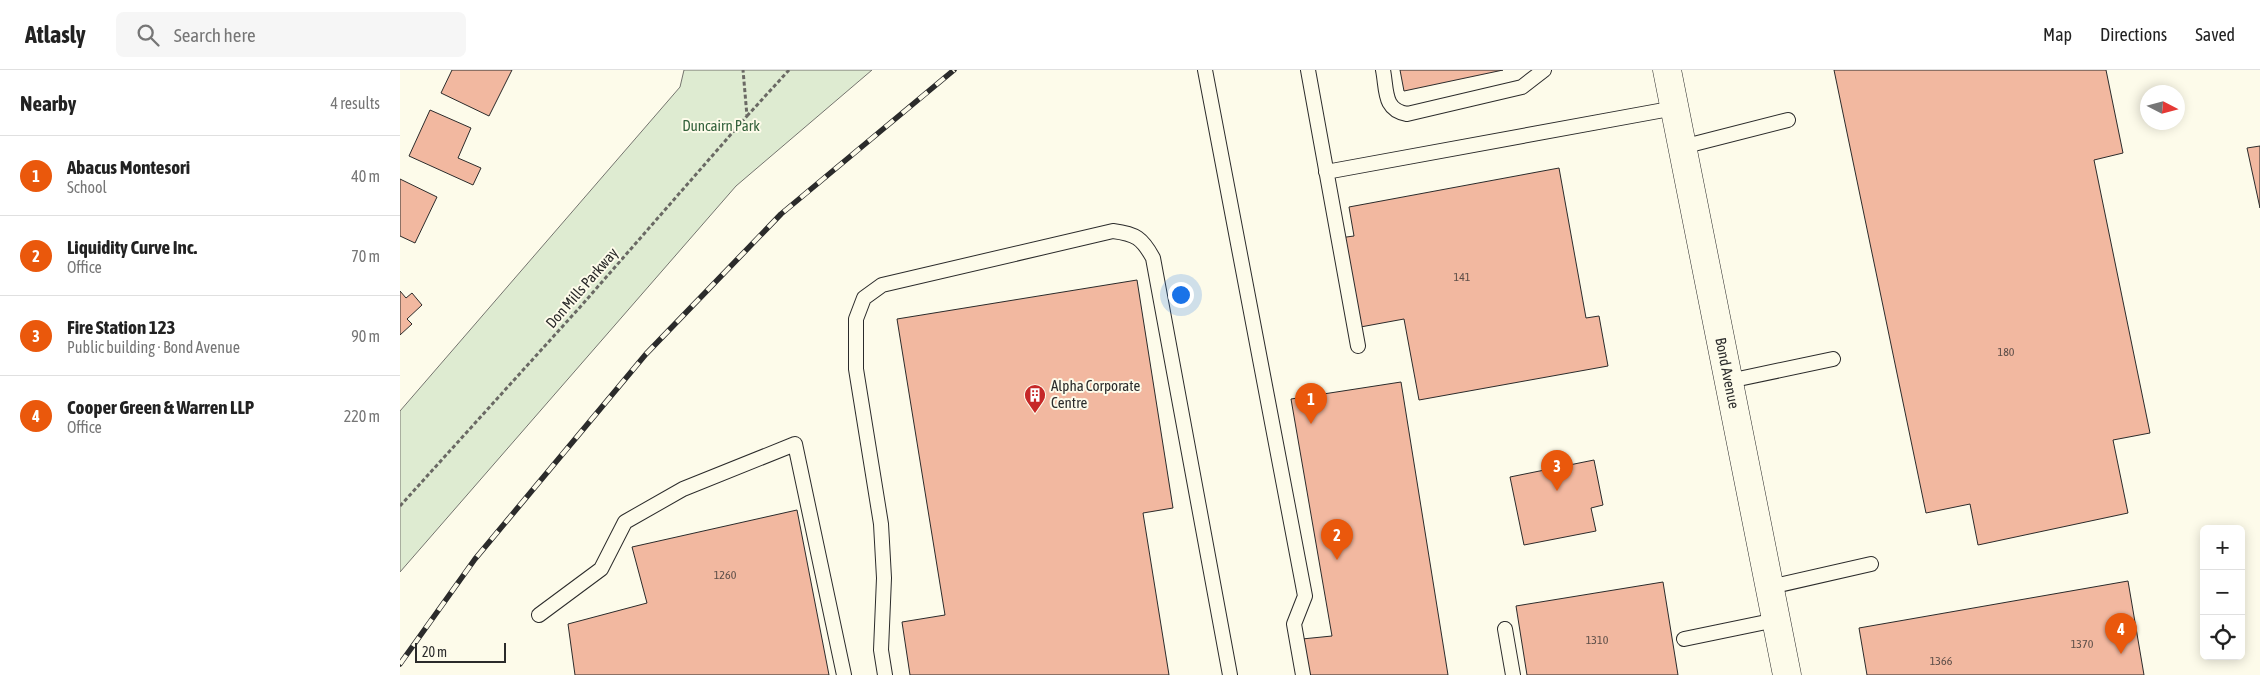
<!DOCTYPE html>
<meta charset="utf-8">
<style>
body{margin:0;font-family:"Asap Condensed",sans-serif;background:#f6f6f6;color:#222}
.controls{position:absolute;right:15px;bottom:15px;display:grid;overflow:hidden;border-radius:8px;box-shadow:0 2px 12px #0003}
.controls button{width:45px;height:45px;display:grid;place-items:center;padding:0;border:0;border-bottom:1px solid #e0e0e0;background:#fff;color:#222;font:25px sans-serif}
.compass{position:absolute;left:1740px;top:15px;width:45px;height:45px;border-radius:50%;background:#fff;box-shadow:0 2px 12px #0003;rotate:96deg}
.scale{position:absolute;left:15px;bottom:12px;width:91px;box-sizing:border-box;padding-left:5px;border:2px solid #2b2b2b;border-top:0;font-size:14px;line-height:18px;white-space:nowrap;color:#2b2b2b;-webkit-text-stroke:4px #fdfbea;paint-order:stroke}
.you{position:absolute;left:780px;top:224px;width:18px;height:18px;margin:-12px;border:4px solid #fff;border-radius:50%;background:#1a73e8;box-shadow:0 0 0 8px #1a73e833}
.badge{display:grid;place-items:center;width:32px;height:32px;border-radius:50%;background:#ea580c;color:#fff;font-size:16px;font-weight:700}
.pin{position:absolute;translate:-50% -41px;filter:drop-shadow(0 1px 2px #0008)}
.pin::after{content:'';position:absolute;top:26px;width:18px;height:15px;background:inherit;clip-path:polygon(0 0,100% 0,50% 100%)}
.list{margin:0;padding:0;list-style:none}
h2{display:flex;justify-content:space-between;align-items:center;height:65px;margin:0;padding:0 20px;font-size:21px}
h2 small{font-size:16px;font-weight:400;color:#767676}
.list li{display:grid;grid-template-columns:32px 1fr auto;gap:15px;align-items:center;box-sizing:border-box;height:80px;padding:0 20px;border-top:1px solid #e0e0e0}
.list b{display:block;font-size:19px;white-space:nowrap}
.list p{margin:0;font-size:16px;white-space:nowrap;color:#767676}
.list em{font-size:16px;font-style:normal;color:#767676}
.icon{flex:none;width:28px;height:28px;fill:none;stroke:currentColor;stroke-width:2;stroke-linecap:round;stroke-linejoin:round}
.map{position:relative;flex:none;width:1860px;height:605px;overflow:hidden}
header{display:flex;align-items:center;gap:30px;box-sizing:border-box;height:70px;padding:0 25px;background:#fff;border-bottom:1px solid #e0e0e0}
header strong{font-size:24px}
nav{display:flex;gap:28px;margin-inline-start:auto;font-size:18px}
.search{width:350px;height:45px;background:#f6f6f6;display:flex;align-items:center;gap:12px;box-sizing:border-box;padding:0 18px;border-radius:8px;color:#767676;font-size:19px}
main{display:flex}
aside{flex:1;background:#fff}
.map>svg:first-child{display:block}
.green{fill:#deebd1;stroke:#74746e}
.building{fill:#f2b8a0;stroke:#2b2b2b}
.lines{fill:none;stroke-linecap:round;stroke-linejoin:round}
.service-casing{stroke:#2b2b2b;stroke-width:16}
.minor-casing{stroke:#2b2b2b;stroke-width:29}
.path{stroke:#6a6964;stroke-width:3;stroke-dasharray:4 2.5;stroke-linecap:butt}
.service{stroke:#fdfbea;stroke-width:14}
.minor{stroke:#fdfbea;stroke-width:28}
.rail-casing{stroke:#2b2b2b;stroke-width:5.5}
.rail{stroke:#fdfbea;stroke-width:4;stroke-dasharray:11;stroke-linecap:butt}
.labels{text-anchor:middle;stroke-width:4;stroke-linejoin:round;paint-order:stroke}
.number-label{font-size:12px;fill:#5d4e48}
.park-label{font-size:15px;fill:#34623c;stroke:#fdfbea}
.street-label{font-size:15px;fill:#2b2b2b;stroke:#fdfbea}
.poi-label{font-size:15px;fill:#2b2b2b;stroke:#fdfbea;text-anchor:start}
</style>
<header>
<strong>Atlasly</strong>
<div class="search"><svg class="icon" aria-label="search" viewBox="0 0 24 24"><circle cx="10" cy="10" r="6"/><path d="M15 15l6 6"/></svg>Search here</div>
<nav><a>Map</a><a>Directions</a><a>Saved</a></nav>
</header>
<main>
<aside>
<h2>Nearby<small>4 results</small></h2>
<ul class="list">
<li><span class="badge">1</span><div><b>Abacus Montesori</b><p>School</p></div><em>40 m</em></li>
<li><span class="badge">2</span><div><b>Liquidity Curve Inc.</b><p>Office</p></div><em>70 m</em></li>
<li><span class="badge">3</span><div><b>Fire Station 123</b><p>Public building · Bond Avenue</p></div><em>90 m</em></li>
<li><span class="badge">4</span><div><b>Cooper Green &amp; Warren LLP</b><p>Office</p></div><em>220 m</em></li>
</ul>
</aside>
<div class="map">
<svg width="1860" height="605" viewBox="0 0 1860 605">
<rect width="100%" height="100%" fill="#fdfbea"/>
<path class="green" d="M284,0h188l-136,116 -336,386v-161l280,-324z"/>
<path class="building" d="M52,0h60l-23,46 -48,-23z
M1000,0h103l-99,21z
M1434,0h272l17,83 -29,7 56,273 -37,7 15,73 -150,32 -8,-41 -44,9z
M30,40l41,18 -13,30 23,10 -8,17 -64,-29z
M1860,76v62l-13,-60z
M1159,98l27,150 13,-2 9,50 -189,34 -15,-81 -49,9 -16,-90 15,-2 -5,-29z
M0,109l37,18 -22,46 -15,-7z
M737,210l36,228 -30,5 26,162h-259l-8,-53 43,-7 -48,-296z
M0,221l6,7 6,-5 10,12 -15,14 5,5 -12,11z
M1001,312l47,293h-140l-6,-36 30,-3 -41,-237z
M1194,390l9,45 -12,3 5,23 -72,14 -14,-68z
M397,440l32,165h-254l-7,-51 79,-21 -15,-56z
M1728,511l16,94h-277l-8,-47z
M1263,512l15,93h-151l-11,-69z"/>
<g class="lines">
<g class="service-casing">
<path id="service" d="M805,0l100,526 -11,28 9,51
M908,0l50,276
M983,0c4,20 0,40 24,44l115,-27 22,-17
M1282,77l106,-27
M926,102l349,-64
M1329,311l104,-22
M1370,517l101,-23
M139,545l62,-46 24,-47 58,-33 112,-45 49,231
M1105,559l8,46
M1284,569l92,-19
M485,605l-4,-25 3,-72 -3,-54 -25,-155v-50l8,-21 18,-13 231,-54c23,3 29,7 40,27l77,417"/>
</g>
<g class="minor-casing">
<g id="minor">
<path id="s1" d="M1267,0l120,605"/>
</g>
</g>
<path class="path" d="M347,46l42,-46
M0,436l181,-200 166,-190 -4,-46"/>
<use href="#service" class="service"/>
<use href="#minor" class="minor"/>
<g class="rail-casing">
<path id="rail" d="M0,594l75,-105 171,-205 135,-140 173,-144"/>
</g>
<use href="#rail" class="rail"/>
</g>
<defs>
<g id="building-pin" transform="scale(1.125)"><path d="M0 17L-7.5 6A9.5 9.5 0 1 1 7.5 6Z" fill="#c62828" stroke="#fdfbea"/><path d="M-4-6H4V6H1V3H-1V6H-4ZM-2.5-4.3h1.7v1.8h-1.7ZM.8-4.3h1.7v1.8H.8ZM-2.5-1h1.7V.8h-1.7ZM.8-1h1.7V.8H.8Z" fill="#fff"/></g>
</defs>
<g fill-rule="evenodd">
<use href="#building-pin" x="635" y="325"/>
</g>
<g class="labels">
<g class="number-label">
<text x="1062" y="211">141</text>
<text x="1606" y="286">180</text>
<text x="325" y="509">1260</text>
<text x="1197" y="574">1310</text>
<text x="1682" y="578">1370</text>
<text x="1541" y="595">1366</text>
</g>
<g class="park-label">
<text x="321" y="61">Duncairn Park</text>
</g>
<g class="street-label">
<text transform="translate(182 218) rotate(-49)" y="5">Don Mills Parkway</text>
<text dy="5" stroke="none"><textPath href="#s1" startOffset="309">Bond Avenue</textPath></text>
</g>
<g class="poi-label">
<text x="651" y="321">Alpha Corporate<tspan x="651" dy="17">Centre</tspan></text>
</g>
</g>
</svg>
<div class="controls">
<button>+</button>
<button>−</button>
<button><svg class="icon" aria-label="locate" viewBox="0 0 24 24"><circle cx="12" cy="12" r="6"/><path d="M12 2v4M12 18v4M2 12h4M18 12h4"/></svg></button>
</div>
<svg class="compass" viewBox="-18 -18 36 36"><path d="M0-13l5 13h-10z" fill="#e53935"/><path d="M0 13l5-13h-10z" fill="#767676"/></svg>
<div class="scale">20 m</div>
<div class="you"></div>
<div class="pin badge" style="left:911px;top:354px">1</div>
<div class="pin badge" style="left:937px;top:490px">2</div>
<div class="pin badge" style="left:1157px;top:421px">3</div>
<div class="pin badge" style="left:1721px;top:584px">4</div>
</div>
</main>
